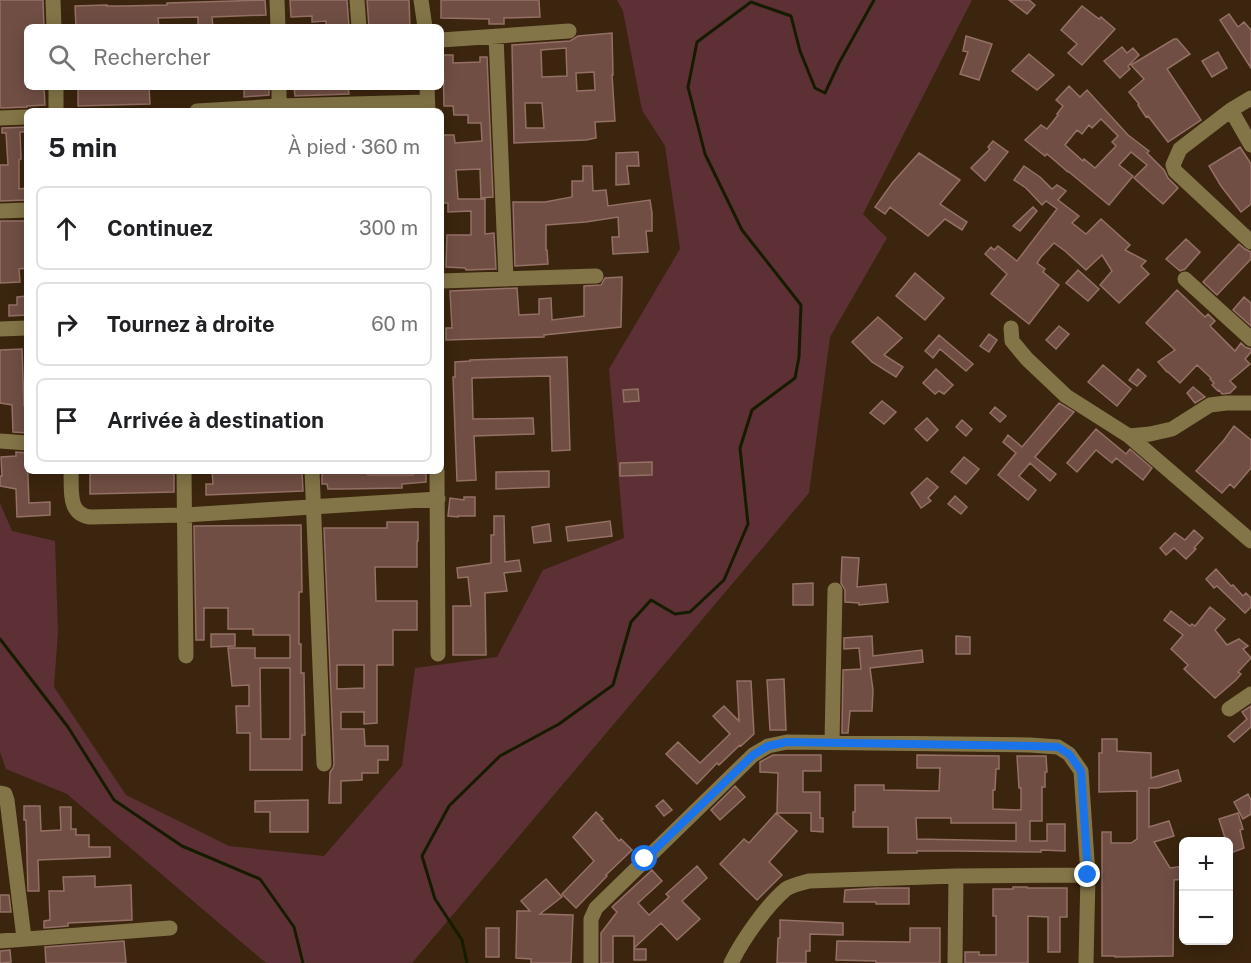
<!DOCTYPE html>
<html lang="fr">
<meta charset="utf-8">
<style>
body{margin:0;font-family:"Public Sans",sans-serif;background:#f2f2f2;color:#202124}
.controls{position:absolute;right:18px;bottom:18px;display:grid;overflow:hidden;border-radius:9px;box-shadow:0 3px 15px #0003}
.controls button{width:54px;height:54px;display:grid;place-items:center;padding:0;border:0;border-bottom:2px solid #e0e0e0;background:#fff;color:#202124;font:30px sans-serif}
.stop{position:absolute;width:18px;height:18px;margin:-14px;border:4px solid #1a73e8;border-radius:50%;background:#fff}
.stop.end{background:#1a73e8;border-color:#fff;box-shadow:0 2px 6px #0008}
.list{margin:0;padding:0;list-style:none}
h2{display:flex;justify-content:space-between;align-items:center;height:78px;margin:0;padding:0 24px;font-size:26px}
h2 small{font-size:20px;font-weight:400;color:#757577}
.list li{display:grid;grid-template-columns:39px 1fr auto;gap:18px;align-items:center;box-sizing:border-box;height:84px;margin:0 12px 12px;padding:0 12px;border:2px solid #e0e0e0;border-radius:9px}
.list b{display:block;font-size:22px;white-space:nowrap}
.list em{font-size:20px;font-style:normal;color:#757577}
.icon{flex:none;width:33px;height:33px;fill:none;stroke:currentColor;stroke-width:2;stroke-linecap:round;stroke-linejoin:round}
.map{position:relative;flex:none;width:1251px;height:963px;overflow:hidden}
.search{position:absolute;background:#fff;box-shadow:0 3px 15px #0003;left:24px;top:24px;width:420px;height:66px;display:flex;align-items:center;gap:15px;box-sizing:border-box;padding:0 21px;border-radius:9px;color:#757577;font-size:22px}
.panel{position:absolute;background:#fff;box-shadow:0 3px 15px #0003;left:24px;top:108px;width:420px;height:366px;border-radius:9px}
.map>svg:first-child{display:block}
.green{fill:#5d3036}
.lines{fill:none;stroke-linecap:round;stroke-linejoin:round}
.stream{stroke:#161b00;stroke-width:3}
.building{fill:#704e44;stroke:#947065;stroke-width:1.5;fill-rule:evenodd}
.minor{stroke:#837547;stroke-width:15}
.route{stroke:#1a73e8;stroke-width:8}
</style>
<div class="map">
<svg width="1251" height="963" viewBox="0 0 1251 963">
<rect width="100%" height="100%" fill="#3b250e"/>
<path class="green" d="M617,0h355l-109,214 24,24 -57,99 -21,156 -397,470h-146l-199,-169 -61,-25 -6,-17v-249l12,28 43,10 3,91 -4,55 72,108 103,51 95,10 78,-90 13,-98 82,-11 46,-87 81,-32 -15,-169 71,-120 -15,-103 -23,-36 -19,-99z"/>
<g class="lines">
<path class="stream" d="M0,639l68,88 46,73 68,46 78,33 34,48 9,36
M467,963l-5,-23 -27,-41 -13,-43 27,-50 51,-50 59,-32 54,-39 18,-63 20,-22 24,14 15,-2 34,-32 24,-56 -8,-76 12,-38 43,-32 4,-21 2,-52 -59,-75 -37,-76 -17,-67 9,-45 54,-40 40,14 9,35 15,37 10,5 14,-30 35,-63"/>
</g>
<path class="building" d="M0,0h43l1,27h-18l1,60h17l1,18 -18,1v1l-26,1 -1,-1z
M265,0l1,15 -54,2 1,10h-15v-10l-40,1 1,9h-83l-1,-21 32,-1v1h16l44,-1v-2z
M290,0h57l2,27h-23v-6l-14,1v-6l-21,1z
M367,0h42l1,27h-41z
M441,0h98l1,17 -36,1v6h-15v-5l-48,-1z
M1009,0h20l6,5 -8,9z
M1082,6l17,13 2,-2 14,12 -33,36 -14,-12 9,-9 -16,-14z
M1229,14l9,13 6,-5 7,8v38l-31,-48z
M612,33l1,42h-1l3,46 -20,1 1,16 -10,2 -72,3 -2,-98 58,-4 8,-5zM566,48l1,28 -25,1 -1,-27zM594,72l1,18 -18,1 -1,-18zM525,103h17l2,25h-18z
M966,36l26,8 -13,36 -19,-6 8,-22 -5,-1z
M1174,39h3l13,15 -23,15 34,51 -33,22 -20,-26 -2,1 -8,-12 1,-1 -10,-12 15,-13 -13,-14z
M1122,47l5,6 6,-5 6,7 -11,11 2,3 -10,9 -16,-17z
M1218,52l9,16 -15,9 -10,-16z
M1029,54l25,21 -17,15 -25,-19z
M443,55h10v8l27,-1v-5h7l6,140 -12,1 -1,-29 -24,1 2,29h27v35l9,-1 2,36 -30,1 -1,-2 -19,-1 1,-32h24v-24l-23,1v-9h-5l-2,-68h13l1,8 27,-2 -1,-18h-13v-8h-14l-1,-9h-9z
M1069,86l11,11 7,-7 41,45 21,16 -2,2 17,17 4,8 10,10 -15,16 -29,-26 13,-13 -16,-13 -12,13 14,11 -24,29 -40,-33h-1l-21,-18 -2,2 -20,-16 16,-15 6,4 11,-14 -1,-1 6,-8 -7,-6zM1101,119l17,17 -6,6 4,4 -21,22 -11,-9 -1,2 -18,-16 12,-15 5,4 7,-9 3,3z
M78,87h71l1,17 -72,2z
M244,87h25v8l-25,2z
M294,87h54l1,7 -54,2z
M27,127v5h-7l1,27 -2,1v29l8,-1v12l-27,1v-36h8l-2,-32h-4v-5z
M993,141l15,11 -23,29 -14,-13 19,-19 -2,-2z
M1240,147l11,17v40l-10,8 -20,-26 -12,-20z
M638,152l1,14h-12l2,18 -13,1v-32z
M919,153l41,27 -20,24 27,18 -5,8 -17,-11 -17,17 -38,-29 -5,7 -10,-7 18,-25z
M583,166h9l1,25 13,-1 2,16 42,-6 2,13v18h-6l2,21 -35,2 -1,-17h7l-1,-20 -32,5 -40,3v25h1l1,14 -33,2 -2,-64h32l27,-5v-16h11z
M1024,166l16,11 12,12 5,-4 9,6 -8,9 21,16 -7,7 14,11 15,-15 29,26 -5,5 21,11 -5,5 8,8 -30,29 -19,-18 12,-14 -10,-16 -16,15 -21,-19 -11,-8 -13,14 -4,6 8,6 -2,3 16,13 -30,39 -38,-30 16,-20 -22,-20 6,-7 3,3 4,-4 19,15 40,-52 -11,-8 -4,4 -16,-17 -12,-8z
M1033,207l4,4 -17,20 -7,-5z
M0,221h27v47l-8,1 1,13 -20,1z
M1186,239l14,13 -15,17 -5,2 -14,-12z
M1239,244l6,5 6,3v7l-34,36 -14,-13z
M1078,270l21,19 -11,12 -22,-18z
M915,273l29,25 -19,22 -29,-24z
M622,277l-1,50 -77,8v2l-98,3v-12h6l-2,-37 67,-3 2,27 20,-1v-15l12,-1 1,22 32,-4v-30l17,-1 4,-7z
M1177,290l28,27 3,-3 7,7 -5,5 25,25 6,-8 4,4 6,2v3l-6,7 5,5 -20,17 6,6 -6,6 -8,1 -3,-4 -1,1 -6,-6 2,-2 -4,-4 1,-1 -14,-13 -17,18 -12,-11h-1l-9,-10 17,-12 -29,-27z
M27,296v19l-18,1v-11h8v-8z
M1244,297l7,6v23l-18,-16z
M878,317l24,21 -18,17 19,12 -7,10 -24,-15 -20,-20z
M1059,326l10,8 -13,15 -10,-9z
M989,334l8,6 -8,12 -9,-6z
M939,335l34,29 -7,7 -26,-22 -7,9 -8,-7z
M22,349l2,57h2l1,27 -14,-1 -1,-27 -12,-2v-53z
M567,357l3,93 -18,1 -2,-75 -78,2 1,41 60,-1 1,16 -60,2 2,44 -19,1 -4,-104h2v-15l15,-1v-1z
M1103,365l28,24 -14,17 -29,-24z
M936,369l17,16 -9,9 -5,-3 -4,3 -12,-11z
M1138,369l8,7 -9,10 -8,-6z
M1193,387l12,10 -10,6 -8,-10z
M638,389l1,12 -15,1 -1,-12z
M882,401l14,11 -12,12 -14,-11z
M1059,403l15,9 -39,45 21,17 -6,7 -20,-18 -11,13 17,14 -8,10 -30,-25 18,-22 -13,-11 5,-7 14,12z
M995,407l11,9 -6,6 -10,-9z
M927,418l11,12 -11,11 -12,-12z
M962,420l10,9 -6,7 -10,-9z
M1234,426l17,14v28l-17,20 -4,-4 -8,9 -26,-22 28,-31z
M1096,429l30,25 4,-5 22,19 -9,12 -27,-22 -4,5 -16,-13 -19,22 -10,-9z
M16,452l11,1 2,50 21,-1v13l-33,2 -1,-28 -16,-3v-10h2l-1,-19 15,-1z
M964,457l15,12 -13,15 -15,-12z
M652,462v13l-32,1v-13z
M90,471h84v21l-84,2z
M212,471h90l1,20 -97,4v-11h7z
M367,471l1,4h45v-4h13v11l-24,2v4l-59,1h-15l-1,-5h-5v-12z
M549,471v16l-53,2v-17z
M927,478l11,9 -10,11 3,3 -10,7 -10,-15z
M955,496l12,11 -6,7 -13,-10z
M464,497h11v19h-17v1l-10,-1 2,-18 14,2z
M494,516h10l1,46 14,-2 2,11 -17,2 3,18 -22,2 1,62h-33v-49h18l-3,-29 -10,1 -1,-10 34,-5v-28h3z
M610,521l2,15 -44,5 -2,-14z
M387,522h31v19h-1v26h-42l1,34h41v29h-24v35h-16v58l-13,1v-12h-23v17h23l1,17h23v14h-10v13h-16v7l-21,1v22h-12l1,-31 3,-4 1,-4 -10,-236h63zM337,665h27v23l-27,1z
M549,524l2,17 -17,2 -2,-16z
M301,525l1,67h-3v52h2v29h3l1,62h-3v35h-52v-37h-13l-1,-27h13v-21l-17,1 -4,-38h27v10h35v-23h-37v-6h-25v-21h-24v32h-8l-2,-114zM260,668h30v71h-29z
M1194,530l9,8 -9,10 2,1 -10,10 -12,-11 -8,7 -6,-7 15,-15 10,7z
M842,557l17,1 -2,29 29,-3 2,18 -29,3v-2l-14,-1v-12l-4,-7z
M1216,569l15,17 2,-1 10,11 3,-3 5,5v9l-6,6 -28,-27 -3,2 -8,-9z
M813,583v22h-20v-21z
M1210,607l15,12 -10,11 12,15 12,-6 9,7 -5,3 8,9 -13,14 3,2 -5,6 -21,18 -31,-29 4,-4 -17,-16 12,-14 -19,-15 7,-9 19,15 2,-2 3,2z
M211,634h24v12l-24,1z
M872,636l1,20 49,-6 1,12 -53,6 3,22 -1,21h-22l-2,22h-6l1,-63 18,-1 -2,-21 -15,1v-11z
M956,636l14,1v17h-14z
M784,679l2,51h-16l-3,-50z
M737,681h14l3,53 -13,12 -1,-1 -21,20 -2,-2 -20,21 -31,-30 12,-12 22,21 30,-29 -17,-18 11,-10 15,15z
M1251,706v21l-17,15 -6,-6 19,-17 -5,-7z
M1102,739h15v12l34,2v25l27,-8 3,11 -23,7h-9v39l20,-6 5,15 -20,6 16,26 14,-2v13l-10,1 -1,76 -58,1v-1h-13v-124h9v11h20l6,-4v-48l-38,1v-39h3z
M773,755h48v16h-18v21h17v26h3v14l-12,-1v-18h-34l1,-40 -18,-1v-10z
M917,755l82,1v13h-3l-1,21h-2v19l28,1v-22h-2l-2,-32h29l1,16h-2v15h-3v34h-12v20h17v-17h18v27l-24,-1v2l-89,-1h-35v2h-29v-26h-35v-15h2v-27h29v5l55,1 1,-23h-23zM916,818h35v5h65v18l-99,-2z
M735,786l10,11 -25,23 -9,-10z
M1248,794l3,6v14l-8,5 -9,-17z
M308,800v32h-38v-20h-15v-11z
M663,800l9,10 -8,6 -8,-10z
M24,806h16l1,25 20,-1 -1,-23h11v22h5v6h13v12h21v10l-72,3 1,31h-11l-2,-71h-2z
M596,812l7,7 -2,1 18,21 2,-2 11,11 -26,25 1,1 -31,32 -14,-14 32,-33 -21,-24z
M776,813l21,18 -28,31 13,13 -25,25 -37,-36 24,-25 5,4z
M1238,813l5,16 -3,1 4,18 -16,6v-14l-2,1 -7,-22z
M697,866l10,12 -25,23 18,18 -23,21 -16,-17 -27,25v-12h-21v27h-12v-30l16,-21 -5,-5 40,-37 10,11 -24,22 11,12 20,-18 -3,-3z
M95,876v11l36,-2 1,35 -64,3v3l-24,2v-7l6,-1 -1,-29h15l-1,-14z
M546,879l16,18 -22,17 33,1 -2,48h-40v-4l-15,-1 1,-47h13l-9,-10z
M1013,887h14v1h40v29h-7v35h-12v-35l-20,-1v47h-63v-11h14v3h17v-39h-3v-27h20z
M877,888h32v16h-33v-2h-32l1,-12z
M0,895h9l2,17h-11z
M780,920l63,3v12l-33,-1v17h-4v12h-29l1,-25h2z
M486,928h13v29h-13z
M910,928h30v35h-64v-2l-40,-1 1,-19 73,1z
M124,941l2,22h-80l-1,-16z
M634,949h12v11h-12z
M10,950l1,12 -11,1v-12z"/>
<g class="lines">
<path class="minor" d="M53,0l1,27
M277,0l1,27
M357,0l2,27
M421,0l4,27
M496,36l10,243
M441,40l128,-9
M56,87v24
M279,87v19
M427,87l1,24
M1251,98l-20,12 -51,39 -7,16 2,6 76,71
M1231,110l20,35
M197,111l82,-5 148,-4
M0,118l27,-1
M0,211l27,-1
M1185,279l66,60
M441,281l155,-5
M1011,328l1,13 15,18 39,37 63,40 122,105
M0,329l27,-1
M1129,436l21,-2 22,-5 38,-24 16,-2h25
M0,441l27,2
M71,471c1,18 -4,43 19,46l95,-2 253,-16
M184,471l2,185
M312,471l12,293
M437,471l1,183
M1229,709l22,-15
M832,742l3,-152
M0,793l5,1 2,6 17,138
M0,941l170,-13
M591,963v-44l5,-11 157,-153 15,-9 19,-4 243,3 28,2 11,7 12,17 7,104 -2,88
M731,963c12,-24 35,-57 55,-74 6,-4 16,-6 23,-8l147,-5 132,-1
M955,963l1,-87"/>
</g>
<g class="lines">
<path class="route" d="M645,859l108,-104 15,-9 19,-4 243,4 28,1 11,7 12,17 7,104"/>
</g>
</svg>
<div class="controls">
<button>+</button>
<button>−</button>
</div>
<div class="stop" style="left:645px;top:859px"></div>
<div class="stop end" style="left:1088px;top:875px"></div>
<div class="search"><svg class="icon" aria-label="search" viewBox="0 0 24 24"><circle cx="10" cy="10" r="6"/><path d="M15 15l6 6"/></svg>Rechercher</div>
<section class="panel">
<h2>5 min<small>À pied · 360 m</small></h2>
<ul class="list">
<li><svg class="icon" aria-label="ahead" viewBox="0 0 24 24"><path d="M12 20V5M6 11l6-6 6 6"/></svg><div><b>Continuez</b></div><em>300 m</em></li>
<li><svg class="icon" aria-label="right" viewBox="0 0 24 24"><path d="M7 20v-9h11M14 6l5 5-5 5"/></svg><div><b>Tournez à droite</b></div><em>60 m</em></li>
<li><svg class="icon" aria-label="arrive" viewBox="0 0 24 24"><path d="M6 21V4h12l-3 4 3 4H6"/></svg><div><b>Arrivée à destination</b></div></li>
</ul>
</section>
</div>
